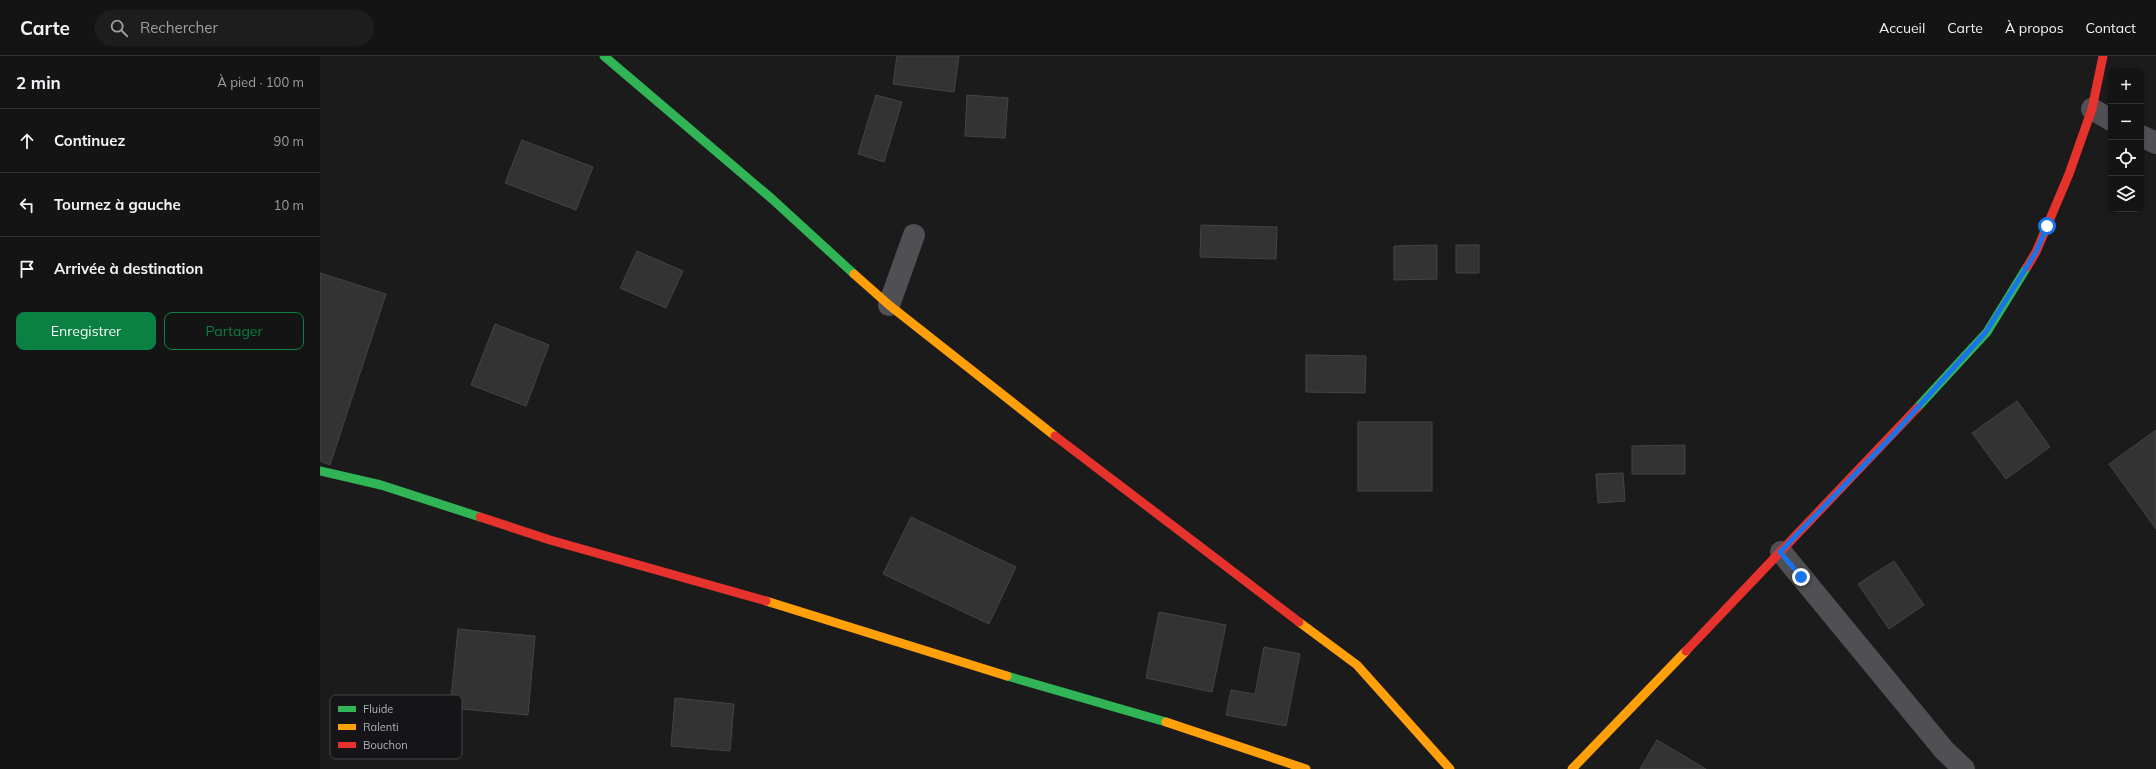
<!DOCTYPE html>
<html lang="fr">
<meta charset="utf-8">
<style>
body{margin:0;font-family:Mulish,sans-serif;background:#1d1d1d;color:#f1f3f6}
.controls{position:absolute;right:12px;top:12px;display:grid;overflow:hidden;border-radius:8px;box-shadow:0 1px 3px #0004}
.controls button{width:36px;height:36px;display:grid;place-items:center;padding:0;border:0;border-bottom:1px solid #333334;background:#141414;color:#f1f3f6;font:20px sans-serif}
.stop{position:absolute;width:12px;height:12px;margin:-9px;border:3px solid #1a73e8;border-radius:50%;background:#fff}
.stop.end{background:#1a73e8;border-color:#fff;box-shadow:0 1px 4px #0008}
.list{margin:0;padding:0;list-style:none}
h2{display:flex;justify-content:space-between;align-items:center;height:52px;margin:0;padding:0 16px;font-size:17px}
h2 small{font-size:13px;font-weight:400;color:#9d9ea0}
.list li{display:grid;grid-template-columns:26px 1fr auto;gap:12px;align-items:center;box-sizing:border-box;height:64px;padding:0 16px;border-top:1px solid #333334}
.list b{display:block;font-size:15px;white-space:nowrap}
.list em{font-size:13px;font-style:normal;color:#9d9ea0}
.actions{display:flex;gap:8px;padding:12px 16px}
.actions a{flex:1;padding:9px 0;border:1px solid #0b8043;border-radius:8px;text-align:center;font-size:14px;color:#0b8043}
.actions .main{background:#0b8043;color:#fff}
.icon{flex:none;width:22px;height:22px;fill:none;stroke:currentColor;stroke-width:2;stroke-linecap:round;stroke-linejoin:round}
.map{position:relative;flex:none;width:1836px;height:713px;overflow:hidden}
header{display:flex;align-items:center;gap:24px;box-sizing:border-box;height:56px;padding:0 20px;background:#141414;border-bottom:1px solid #333334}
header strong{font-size:19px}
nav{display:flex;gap:22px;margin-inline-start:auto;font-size:14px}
.search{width:280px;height:36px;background:#1d1d1d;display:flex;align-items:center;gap:10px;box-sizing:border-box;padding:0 14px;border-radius:22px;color:#9d9ea0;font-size:15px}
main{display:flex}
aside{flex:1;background:#141414}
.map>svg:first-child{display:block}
.building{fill:#333;stroke:#444447}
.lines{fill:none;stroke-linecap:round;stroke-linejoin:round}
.street{stroke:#505054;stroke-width:22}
.fast{stroke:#30b455;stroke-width:9}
.slow{stroke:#ff9f0a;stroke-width:9}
.jam{stroke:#e5322d;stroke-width:9}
.route{stroke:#1a73e8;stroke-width:5}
.key{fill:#151517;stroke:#434448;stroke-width:1}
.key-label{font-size:11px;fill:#aeb1bb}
</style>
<header>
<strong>Carte</strong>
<div class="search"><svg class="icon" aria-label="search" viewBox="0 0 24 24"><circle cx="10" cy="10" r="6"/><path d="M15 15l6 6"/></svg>Rechercher</div>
<nav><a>Accueil</a><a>Carte</a><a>À propos</a><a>Contact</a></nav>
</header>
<main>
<aside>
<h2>2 min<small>À pied · 100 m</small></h2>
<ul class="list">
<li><svg class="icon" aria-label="ahead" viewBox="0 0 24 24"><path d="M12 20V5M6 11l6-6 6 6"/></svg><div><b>Continuez</b></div><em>90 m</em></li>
<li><svg class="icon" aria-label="left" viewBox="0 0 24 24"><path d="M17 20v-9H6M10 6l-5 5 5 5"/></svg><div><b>Tournez à gauche</b></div><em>10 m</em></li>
<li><svg class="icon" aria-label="arrive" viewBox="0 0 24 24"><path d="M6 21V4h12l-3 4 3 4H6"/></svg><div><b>Arrivée à destination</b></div></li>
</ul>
<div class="actions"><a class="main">Enregistrer</a><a>Partager</a></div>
</aside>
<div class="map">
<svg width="1836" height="713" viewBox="0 0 1836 713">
<rect width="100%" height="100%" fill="#1b1b1b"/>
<path class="building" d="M577,0h62l-5,36 -61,-8z
M556,39l26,7 -18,60 -26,-8z
M647,39l41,3 -3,40 -40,-2z
M202,84l71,27 -17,43 -71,-27z
M881,169l76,2 -1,32 -76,-2z
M1117,189v34l-43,1v-34z
M1136,189h23v28h-23z
M317,195l46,20 -17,37 -46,-20z
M0,217l66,21 -56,171 -10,-4z
M175,268l54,21 -23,61 -55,-21z
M986,299l60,1 -1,37 -59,-1z
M1697,345l33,46 -44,32 -34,-46z
M1038,366h74v69h-74z
M1836,374v99l-47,-65z
M1365,389v29h-53v-28z
M1303,417l2,28 -27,2 -2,-29z
M591,461l105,50 -27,57 -106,-50z
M1574,505l30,44 -35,24 -31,-45z
M839,556l67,13 -14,67 -66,-14z
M138,573l77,7 -7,79 -78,-7z
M944,591l36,7 -14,72 -60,-11 5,-25 24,4z
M355,642l59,6 -4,47 -59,-5z
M1337,684l49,29h-66z"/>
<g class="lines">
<path class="street" d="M1772,53l19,11
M1821,80l15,7
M569,249l25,-70
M1461,496l163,198 20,19"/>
<path class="fast" d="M284,0l167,142 83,76
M1597,352l70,-76 40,-65
M0,415l61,14 99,32
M687,620l159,46"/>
<path class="slow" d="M534,218l35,31 166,131
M446,545l241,75
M979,566l58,43 93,104
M846,666l140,47
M1252,713l114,-118"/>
<path class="jam" d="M1707,211l9,-15 33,-78 23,-65 11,-53
M735,380l244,186
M160,461l70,23 216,61
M1366,595l231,-243"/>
</g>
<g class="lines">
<path class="route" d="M1481,521l-21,-25 112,-116 94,-104 50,-80 11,-26"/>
</g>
<rect x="10" y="639" width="132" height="64" rx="6" class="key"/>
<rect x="18" y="650" width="18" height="6" fill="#30b455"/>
<rect x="18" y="668" width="18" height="6" fill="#ff9f0a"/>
<rect x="18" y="686" width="18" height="6" fill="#e5322d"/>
<g class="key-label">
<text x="43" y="657">Fluide</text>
<text x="43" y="675">Ralenti</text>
<text x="43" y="693">Bouchon</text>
</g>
</svg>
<div class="controls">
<button>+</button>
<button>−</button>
<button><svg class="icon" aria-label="locate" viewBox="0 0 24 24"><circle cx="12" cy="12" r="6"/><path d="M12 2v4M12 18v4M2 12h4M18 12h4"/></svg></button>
<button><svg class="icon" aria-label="layers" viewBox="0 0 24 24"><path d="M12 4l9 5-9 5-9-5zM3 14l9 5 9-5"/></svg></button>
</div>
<div class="stop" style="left:1727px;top:170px"></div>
<div class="stop end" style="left:1481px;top:521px"></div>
</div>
</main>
